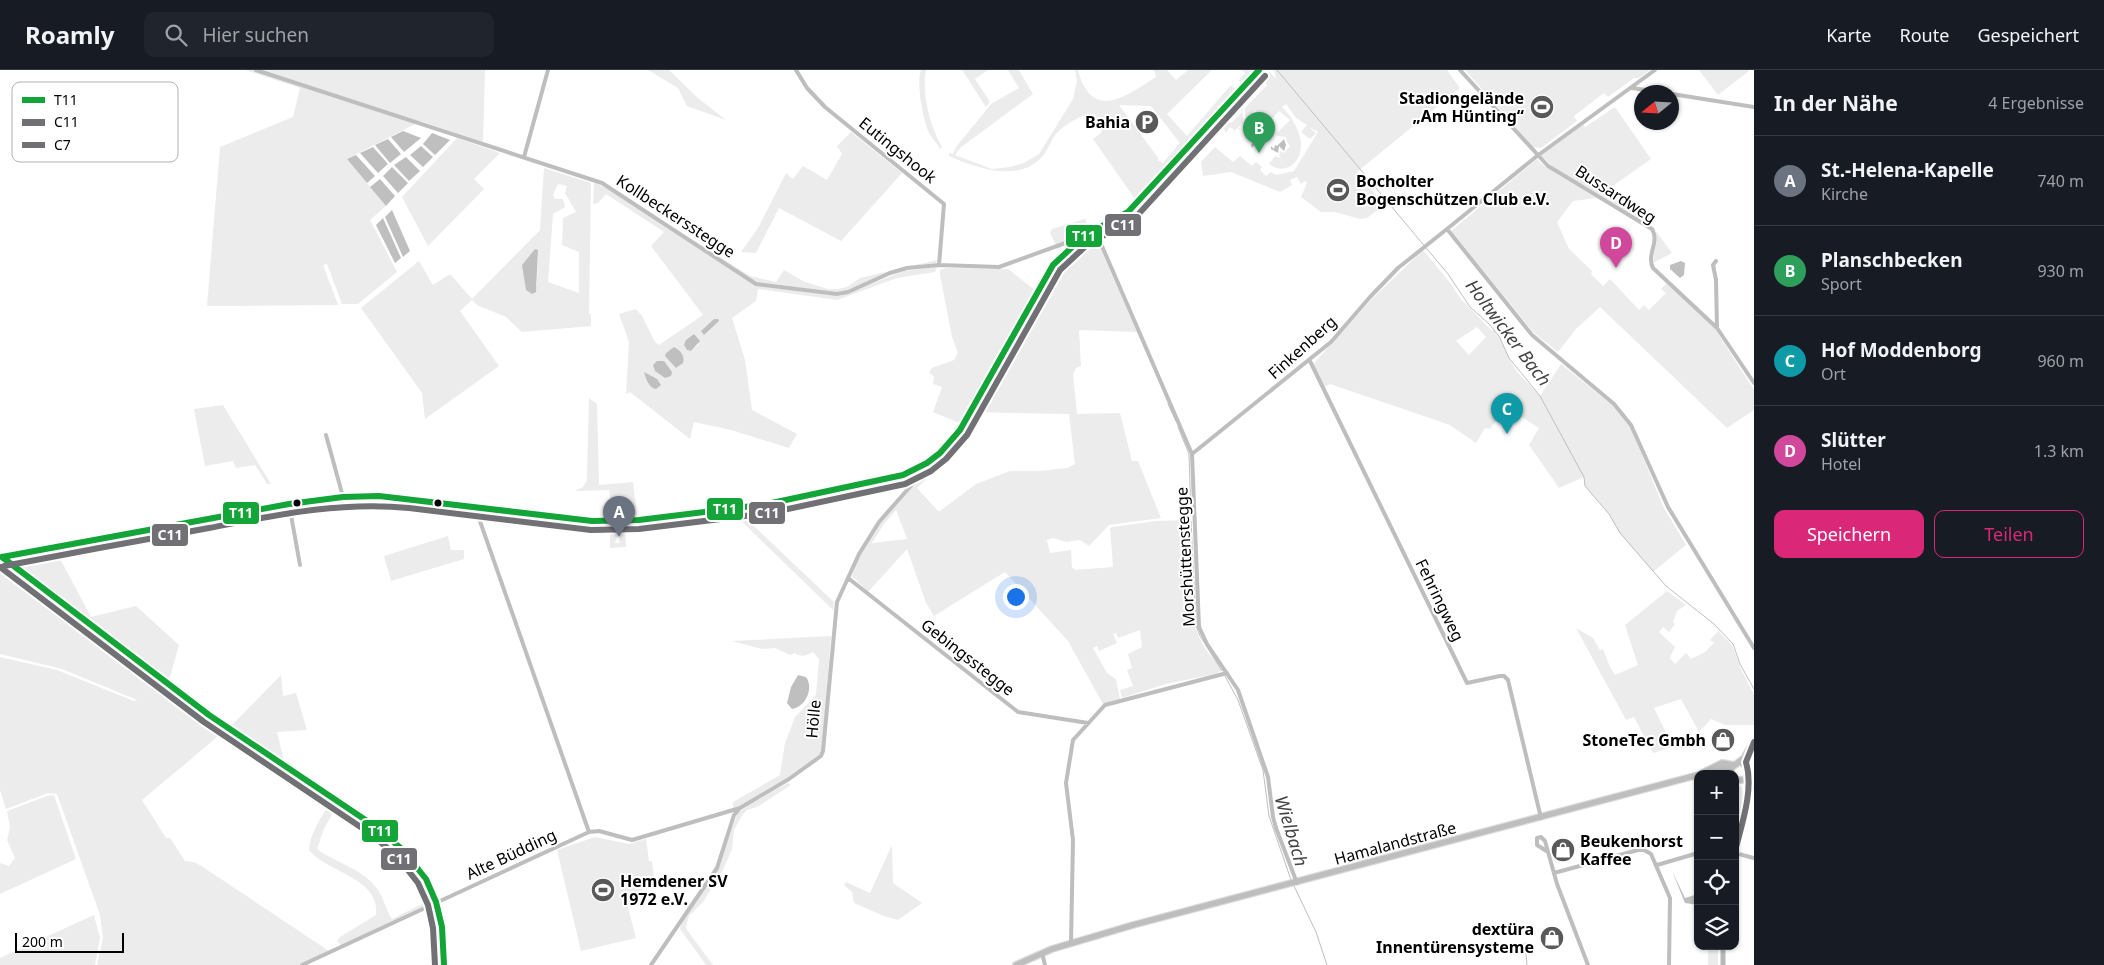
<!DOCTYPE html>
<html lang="de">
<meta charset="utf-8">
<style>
body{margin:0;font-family:"Noto Sans",sans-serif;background:#20242c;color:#f1f3f6}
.controls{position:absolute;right:15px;bottom:15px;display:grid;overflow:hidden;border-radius:10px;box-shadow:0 1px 4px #0004}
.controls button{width:45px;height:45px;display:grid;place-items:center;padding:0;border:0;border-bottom:1px solid #363941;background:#171b24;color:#f1f3f6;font:25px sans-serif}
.compass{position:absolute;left:1634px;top:15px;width:45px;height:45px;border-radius:50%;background:#171b24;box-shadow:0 1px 4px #0004;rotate:252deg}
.scale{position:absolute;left:15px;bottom:12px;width:109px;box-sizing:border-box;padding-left:5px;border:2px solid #000;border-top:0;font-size:14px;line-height:18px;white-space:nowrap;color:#000;-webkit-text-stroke:4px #fff;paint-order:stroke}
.you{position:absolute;left:1015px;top:526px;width:18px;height:18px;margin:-12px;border:4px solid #fff;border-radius:50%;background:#1a73e8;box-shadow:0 0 0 8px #1a73e833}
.badge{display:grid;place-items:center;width:32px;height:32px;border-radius:50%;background:#db2777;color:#fff;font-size:16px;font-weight:700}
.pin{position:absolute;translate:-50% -41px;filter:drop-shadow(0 1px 2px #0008)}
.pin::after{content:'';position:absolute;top:26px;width:18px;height:15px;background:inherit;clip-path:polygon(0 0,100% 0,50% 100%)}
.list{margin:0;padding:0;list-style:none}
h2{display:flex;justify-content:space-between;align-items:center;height:65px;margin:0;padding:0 20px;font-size:21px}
h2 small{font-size:16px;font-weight:400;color:#9ea1a6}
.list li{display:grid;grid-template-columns:32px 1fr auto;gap:15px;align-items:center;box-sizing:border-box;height:90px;padding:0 20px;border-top:1px solid #363941}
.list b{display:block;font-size:19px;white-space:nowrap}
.list p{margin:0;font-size:16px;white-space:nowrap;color:#9ea1a6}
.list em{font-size:16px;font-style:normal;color:#9ea1a6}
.actions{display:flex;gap:10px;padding:15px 20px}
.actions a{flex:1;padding:11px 0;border:1px solid #db2777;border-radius:10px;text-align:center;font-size:18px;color:#db2777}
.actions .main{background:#db2777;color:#fff}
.icon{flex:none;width:28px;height:28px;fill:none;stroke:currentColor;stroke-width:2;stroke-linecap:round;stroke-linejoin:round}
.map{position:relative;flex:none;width:1754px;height:895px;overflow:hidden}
header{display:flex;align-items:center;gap:30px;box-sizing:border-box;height:70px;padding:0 25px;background:#171b24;border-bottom:1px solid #363941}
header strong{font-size:24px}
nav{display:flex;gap:28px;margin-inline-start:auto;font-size:18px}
.search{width:350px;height:45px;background:#20242c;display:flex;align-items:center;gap:12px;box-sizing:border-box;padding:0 18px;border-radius:10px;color:#9ea1a6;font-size:19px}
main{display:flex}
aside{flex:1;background:#171b24}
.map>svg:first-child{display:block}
.green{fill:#ececec;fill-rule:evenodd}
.water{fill:#bfbfbf}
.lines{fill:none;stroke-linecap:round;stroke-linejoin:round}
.stream{stroke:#bfbfbf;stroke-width:1}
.primary-casing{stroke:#dbdbdb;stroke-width:8}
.minor{stroke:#bebebe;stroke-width:4}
.tertiary{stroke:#bebebe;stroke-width:4.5}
.secondary{stroke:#b8b8b8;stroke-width:5}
.primary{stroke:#bebebe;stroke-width:5.5}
.bus-1-casing{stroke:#fff;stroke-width:10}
.bus-2-casing{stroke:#fff;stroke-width:10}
.bus-3-casing{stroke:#fff;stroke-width:10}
.bus-1{stroke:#13a538;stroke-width:6}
.bus-2{stroke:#707075;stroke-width:6}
.bus-3{stroke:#707075;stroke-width:6}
.bus-dot{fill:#000;stroke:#fff;stroke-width:2}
.labels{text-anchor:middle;stroke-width:4;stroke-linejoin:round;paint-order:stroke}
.poi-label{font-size:16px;font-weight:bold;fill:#000;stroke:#fff;text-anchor:end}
.street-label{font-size:16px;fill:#000;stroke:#fff}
.water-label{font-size:18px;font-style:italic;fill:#444;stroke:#fff}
.key{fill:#fff;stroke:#b2b2b2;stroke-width:1}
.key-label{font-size:14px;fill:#000}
.line-badge{stroke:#fff;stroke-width:2}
.badge-label{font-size:14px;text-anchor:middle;font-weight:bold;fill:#fff}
</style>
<header>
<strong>Roamly</strong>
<div class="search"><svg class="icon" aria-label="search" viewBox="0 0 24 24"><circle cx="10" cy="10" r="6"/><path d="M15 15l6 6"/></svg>Hier suchen</div>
<nav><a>Karte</a><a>Route</a><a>Gespeichert</a></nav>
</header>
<main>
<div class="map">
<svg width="1754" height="895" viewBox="0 0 1754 895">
<rect width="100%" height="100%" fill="#fff"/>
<path class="green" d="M245,0h240l-2,72 -62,-21 -74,38 39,47 -16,14 27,52 -39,32h-16l-15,-40 -4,1 15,40 -131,1 13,-159 73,-30 7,-29z
M648,0h21l29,28 28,22 -39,-14 -9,-18z
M921,0h5c-5,22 5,59 16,77l-2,2c-3,-6 -8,-10 -11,-16 -6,-13 -13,-50 -8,-63z
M962,0h26l-13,9 15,23 -4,5z
M1008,0h11l14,24 -73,54 -5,7 37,14 18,-2 14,-4 15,-9 34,-55 4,-18 -2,-11h3c14,52 47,27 78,7l-1,-5 -2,-2h14l9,10 12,-10h24l-45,44 20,22 43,-50 8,3 4,-3 -3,-6 6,-7 -3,-3 26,1 -40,40 -5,12 -95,95 -1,-9 8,-10 -42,-60 9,-7 -9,-12 -4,2 -5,-7c-14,7 -28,14 -34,29 -3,5 -4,9 -8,13 -24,26 -66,11 -93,-1v-3l4,1 3,-7 35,-43 28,-16zM1119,35l32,1 29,37 -17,20 -6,-3 2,-1z
M1274,0h173l13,18 -103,84 27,33 -17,13 -7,1 -25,-7h-14l-20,-15 6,-14 -2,-2 -4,3 -4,-7 -7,3 2,5 -12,7 -49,-20 -28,4 -2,-14 14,-15 18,15 7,-6 12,10 4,-4 6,5 -2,3 6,6 5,-4 5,3 18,-4 24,-39 -9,-5 7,6 -6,6 -9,-7 6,-7 -11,-7 -10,-14 -4,3c9,9 17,21 19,35 2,19 -15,35 -32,22l6,-8 6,2 -2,-3 1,-4 4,2 6,-7 -3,-4 -1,-5 -9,-1 -1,-2 14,-14 -11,-9 3,-3 -18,19 -3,-3 4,-5 -10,-9 -5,6 5,4 -9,9 -1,-21 22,-23 -3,-3 3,-2v-6l3,-2 6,7z
M1465,0h185l-11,8h-5l-26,19 -4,-4 -30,23 3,5 -36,27 -8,-1z
M1699,0h49l1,1 -31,24z
M1242,35l1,17 -5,5 3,3 -4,-2 -5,6 2,-4 -4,-3 -4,6 -2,-4 3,-9 4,3 11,-11 -3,-3z
M1615,37l36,52 -40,28 27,17 11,20 -95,-56 -13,-13 41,-32 3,4z
M851,62l51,41 -61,68 -62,-33 -23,45 -15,-1 17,-24 28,-55 7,6 10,-13 24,14 15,-26 -5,-8z
M457,68l43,15 -26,26 10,10 -56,57 -26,-49z
M1537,89l7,7 52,32 -23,3 -16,21 12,27 23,22 -1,3 12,12 7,-7 29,31 5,-5 5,5 17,-17 -5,-4 6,-6 48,46 39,61v20l-27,18 -127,-121 -24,22 -18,23 -24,-19 -83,-102z
M544,98l47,15 -2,130 2,1v12l-69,6 -16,-15 -29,-12 -5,-5 -12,11 39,55 -74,53 -3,-26 -61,-85 58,-47 14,24 17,-11 22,25 68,-69zM558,114l9,2 -2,7 11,19 -13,6 -1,27 17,7v41l-31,-11 5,-68 12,-7 -2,-8h-8l-2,-4zM538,181l-1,36 -15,-22z
M594,112l19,10 55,36 3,-2 79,50 26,6 8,-12 21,12 23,7h10l9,-2 13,-9 77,-18 -1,3 -25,3 -72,27 -66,-9 67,12 64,-25 33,-4 -2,5 -38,6 -60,22 -79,-11 -2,12 -24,17 13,42 7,50 45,24 -8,14 -58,-18 -37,-8 -4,17 -60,-47 -4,2 3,-52 -10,-28 17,-5 6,7 13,26 4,3 44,-30 -52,-69 13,-14 -58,-38 -8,9 -5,1zM691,267l8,7 -8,7 -4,-1 -3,-5z
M1085,149l6,12 -33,18 -8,-16 2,-4z
M1656,161l16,22 -19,10 3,-20z
M1091,165l4,1 42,96 -58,-2 2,36 -5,2 -3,6 4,40 43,-1 12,48h6l23,57 -52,7 -20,21 -9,-6 -14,2 -13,-4 -6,2 3,13 21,-3 1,17 3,3 38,-3 -3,-39 2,-1 44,-6 34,-1 3,98c2,10 6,21 12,30 5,8 13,14 16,23l-6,3 -49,10 -44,14 -2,-8 13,-4 -6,-16 5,-2 -4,-14 14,-7 -2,-17 -22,8 -2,-5 -3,1 4,9 -18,8 -2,-5 -4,2 14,25 9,6 4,20 -17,5 -35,-63 -63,-69 -71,44 -8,-13 -19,-54 -39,43 -16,-16c11,-41 45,-72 73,-103l4,-9 29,-27c-7,22 -25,36 -41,51l21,23h2l36,-27 34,-13h29l28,-3 8,-4 -6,-50 -95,-2 75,-134c12,-18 24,-31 42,-43zM896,440l11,29 -35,4 12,-19z
M1423,180l28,34 10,15 31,32 2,-1c8,10 11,22 17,32 7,13 19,23 29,34l21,-32 51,41 18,21 34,82 22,37 -33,27 -33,-39 -11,-19 -24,-28 -1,-9 -25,11 -30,-43 10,-17 -33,-21 -16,22 -5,-1 -9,15 -26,-18 -120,-41 -5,3 -11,-21 1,-4 55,-61zM1477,257l9,10 -17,18 -13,-14z
M946,198l62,1 27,21 -76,133 -26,-11 9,-25 -9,-3 1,-8 -5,-3 3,-5 22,-8 4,-7 -6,-16 -12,-62v-5z
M589,328l8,6 2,81 34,-3 4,33 -12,2 -1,-16 -13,1 -2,-12 -34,1 8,-4 4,-7z
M223,335l48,79h-4l-12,-19 -19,3 -3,-7 -28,5 -11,-57z
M733,440h4l97,92 -1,8 -100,-97z
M610,455h6v3l-4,1 6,4 -3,10h4l2,-9 -2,-1 5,-3v-3h-4v-2h5l1,22 -16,1z
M448,466l3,14h13v9l-73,22 -7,-25z
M55,479l36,68 45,-11 43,39 -10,36 -160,-123z
M0,490h4l161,125 1,3z
M0,493l222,170 -80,67 24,38h4l15,23 9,1 6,3 129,86 -30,14h-202l6,-27 -3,-23 -43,-121 -9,-1 -42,16 -6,-19v-133l57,13 77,31 3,-1 -75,-31 -62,-15z
M1667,521l19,14 -9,6 -4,11 2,2 -6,8 -6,-5 -4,5 16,15 -5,11 5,6 11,-11 5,6 14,-7 9,-9 -4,-3 8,-9 14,14 9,24 13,26v30h-29l-14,-6 -12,13 -18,-33 -27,9 19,39 -20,6 -19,-36 -8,3 -50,-92 17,10 7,12 3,-1 7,18 5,8 23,-10 -13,-40z
M831,566l-9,114 -5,10 -77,46 -7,2v-6l47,-27 5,-32 10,-26 21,-22 3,-36 -6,-7c-5,3 -12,6 -18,1l-5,2 -15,-7 -13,1 -30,-8z
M281,605l2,21 13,-3 11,37 -30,2 7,29 -52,-36z
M788,713l3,2 -34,22 -10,3 -4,4 -9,16 -2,19 -9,21 -20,32 -14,14 -3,11 1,3 26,35h-7l-26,-36 1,-6 37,-55 19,-54 13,-10z
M1738,716l4,1 2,11 -9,36v-47z
M54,725l22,64 -76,35v-31l9,3 6,-8 -8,-18 3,-13 -3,-16 40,-15z
M329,735l6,4 -11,20 -7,20c19,14 47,20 61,41 6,9 8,20 14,29l34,-17v4l-85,39 -4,-4 3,-4 36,-22c5,-37 -50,-43 -67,-65 1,-16 11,-31 20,-45z
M595,767l34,7 17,-5 3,22h3l3,24 -30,11 11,42 -55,13 -24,-101z
M892,775l1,38 29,20 -24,17 -14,-4 -30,-13 -2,-11 -8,-7 2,-3 24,11z
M94,845l6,23 -5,27h-95v-7z
M1708,876h10v19h-10z"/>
<path class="water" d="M1254,58l3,2 3,-1 6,6 -3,4h-4l-7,9 -1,-3 4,-5 -4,-7z
M403,61l18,7 -17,14 -13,-15z
M432,63l18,7 -15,15 -12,-11z
M388,69l13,15 -11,9 -15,-18z
M1284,69l2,6 -2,6 -5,-5 -1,7 -7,-4v-3l3,3 1,-4 2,1z
M421,76l12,11 -10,10 -13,-12z
M373,77l15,17 -10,9 -18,-20z
M356,85l19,21 -8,7 -20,-24z
M406,87l14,14 -11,10 -15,-16z
M392,97l16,16 -10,10 -15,-17z
M380,109l15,17 -9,10 -16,-19z
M392,140l18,41 -7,6 -18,-40z
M383,148l18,40 -6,5 -19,-38z
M535,179l3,1 -2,42 -4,2 -6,-4 -4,-25z
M1681,191l4,2 -1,12 -4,3 -10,-9v-4z
M714,249h4l1,2 -15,14 -3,-4z
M694,264l6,7 -9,10 -4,-1 -3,-5 2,-5z
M674,277c6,3 11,8 9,16l-7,5 -11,-12 1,-3z
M657,291h7l8,11 -1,4 -6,2 -10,-7 -2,-6z
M644,302l13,7 4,6 -5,4c-7,-1 -10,-10 -12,-17z
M798,605l8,2c8,11 0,30 -14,32l-5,-6 4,-16z
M1672,801l13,27 13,-4v11l-13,-2z"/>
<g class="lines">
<path class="stream" d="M1277,0l171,204 22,33 19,17 10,12 10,22 31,38 44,81 1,9 24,28 11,19 46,53 48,38 19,20 7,20 14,25
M1168,334l8,17
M1178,357l11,27 2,62
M1191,451l5,105 4,10 22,35
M1225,606l13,24 25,70 6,46 22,64
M1294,816l22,46 11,33
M1525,873l2,22"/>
<g class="primary-casing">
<path id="primary" d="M1714,700l12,-2 4,3
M1700,704l22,-11 12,2
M1731,704v-6l13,-10 10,-17
M1735,710h9l5,-6 -3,-9 -7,-3
M1016,895l36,-16 81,-24 565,-150"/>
</g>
<path class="minor" d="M256,0l346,113 154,101 81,10 11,-2 42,-19 17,-5 32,-3 60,2 83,-30
M796,0l11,18 18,19 119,97 -5,61
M1460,0l88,96 104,63c8,13 -6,26 1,39l64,60 37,55
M1655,0l-118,86 -90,73 85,106 82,69 17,21 37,82 86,141
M1632,18l27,4
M1672,24l82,13
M524,87l24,-87
M1095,160l97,224 7,173 8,17 31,46 30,87 5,40 3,11 21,55
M1716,191l-3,4 3,15 1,48
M1310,291l157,322 33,-7h4l4,4 33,138
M326,365l17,62
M1192,384l139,-112 39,-45 28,-29 49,-39
M289,434l11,61
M475,437l114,325
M848,508l170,134 70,11
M1548,782l-11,-7v-7l4,-1 4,4 12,43 31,81
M1735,783l19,5
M1657,795l41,-12
M1554,803l84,-23h6l7,4 19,44 -1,67
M1071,873l2,-103 -7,-57 7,-43 32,-35 122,-32
M1042,883l3,12
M302,895l287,-133 10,-1 33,9 108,-32
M651,895l66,-97 17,-53 6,-7 49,-29 32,-23 2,-5 14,-149 22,-48 20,-32 44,-50 4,-9"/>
<path class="tertiary" d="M2,487l287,-53 54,-7 36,-1 31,3 182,22 47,-1 98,-12 30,-4 136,-29 24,-12 13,-10 20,-23 93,-165 13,-14 18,-15 44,-24 131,-142
M2,487c78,61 156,123 238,180 33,23 67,45 101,67 28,19 58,36 78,64 21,29 25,62 25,97"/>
<path class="secondary" d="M1735,782l16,-64 -3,-12
M1723,876v19"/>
<use href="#primary" class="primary"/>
<g class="bus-1-casing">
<path id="bus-1" d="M2,487l287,-53 54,-7 36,-1 213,25 47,-1 98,-12 30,-4 136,-29 24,-12 13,-10 20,-23 93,-165 31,-29 44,-24 131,-142
M2,487l207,158 164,110 29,24 24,30 10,23 6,25 2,38"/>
</g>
<g class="bus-2-casing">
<path id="bus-2" d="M4,496c68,-13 137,-26 205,-38 67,-13 132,-27 200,-20l182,22 48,-1 130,-16 136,-29 26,-13 15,-12 21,-24 93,-165 29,-27 45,-24 131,-143
M0,497l204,155 164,110 28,23 22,28 10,22 5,23 2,37"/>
</g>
<g class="bus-3-casing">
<path id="bus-3" d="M1735,781c7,-27 19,-62 11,-89l8,-20"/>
</g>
<use href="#bus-1" class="bus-1"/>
<use href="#bus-2" class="bus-2"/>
<use href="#bus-3" class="bus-3"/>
</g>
<defs>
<g id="stadium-disc" transform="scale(1.25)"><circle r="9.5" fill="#595959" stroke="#fff"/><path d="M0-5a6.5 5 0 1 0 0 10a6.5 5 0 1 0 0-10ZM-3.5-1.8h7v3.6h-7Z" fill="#fff"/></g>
<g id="parking-disc" transform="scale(1.25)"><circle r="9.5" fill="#595959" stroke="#fff"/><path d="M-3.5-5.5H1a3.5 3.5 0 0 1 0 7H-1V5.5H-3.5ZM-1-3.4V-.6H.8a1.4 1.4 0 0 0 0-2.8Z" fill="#fff"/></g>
<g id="shop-disc" transform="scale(1.25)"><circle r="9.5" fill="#595959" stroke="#fff"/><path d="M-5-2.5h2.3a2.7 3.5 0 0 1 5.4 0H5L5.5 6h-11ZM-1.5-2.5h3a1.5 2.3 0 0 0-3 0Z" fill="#fff"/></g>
</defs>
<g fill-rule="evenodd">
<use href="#stadium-disc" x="1542" y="37"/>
<use href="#parking-disc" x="1147" y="52"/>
<use href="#stadium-disc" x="1338" y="120"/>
<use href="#shop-disc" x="1723" y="670"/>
<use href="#shop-disc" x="1563" y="780"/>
<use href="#stadium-disc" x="603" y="820"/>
<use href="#shop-disc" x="1552" y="868"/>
</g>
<g class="bus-dot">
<circle cx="297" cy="433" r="4.5"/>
<circle cx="438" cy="433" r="4.5"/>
</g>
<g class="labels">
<g class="poi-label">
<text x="1524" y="34">Stadiongelände<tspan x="1524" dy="18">„Am Hünting“</tspan></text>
<text x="1130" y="58">Bahia</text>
<text x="1356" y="117" text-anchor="start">Bocholter<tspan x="1356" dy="18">Bogenschützen Club e.V.</tspan></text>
<text x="1706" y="676">StoneTec Gmbh</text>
<text x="1580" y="777" text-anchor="start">Beukenhorst<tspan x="1580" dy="18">Kaffee</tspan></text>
<text x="620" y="817" text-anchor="start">Hemdener SV<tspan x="620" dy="18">1972 e.V.</tspan></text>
<text x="1534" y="865">dextüra<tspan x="1534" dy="18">Innentürensysteme</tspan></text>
</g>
<g class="street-label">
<text transform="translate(898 80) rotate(39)" y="6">Eutingshook</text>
<text transform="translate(1616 124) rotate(33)" y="6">Bussardweg</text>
<text transform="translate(676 146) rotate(33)" y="6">Kollbeckersstegge</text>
<text transform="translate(1302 277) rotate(-42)" y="6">Finkenberg</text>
<text transform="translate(1185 487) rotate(-93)" y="6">Morshüttenstegge</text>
<text transform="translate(1440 530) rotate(64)" y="6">Fehringweg</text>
<text transform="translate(968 587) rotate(38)" y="6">Gebingsstegge</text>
<text transform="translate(813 649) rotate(-85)" y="6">Hölle</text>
<text transform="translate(1395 773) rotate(-15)" y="6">Hamalandstraße</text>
<text transform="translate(511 784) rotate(-25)" y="6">Alte Büdding</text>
</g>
<g class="water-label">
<text transform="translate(1508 263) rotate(53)" y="6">Holtwicker Bach</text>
<text transform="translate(1291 761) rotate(73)" y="6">Wielbach</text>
</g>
</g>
<rect x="12" y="12" width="166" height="80" rx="8" class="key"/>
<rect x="22" y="27" width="23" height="6" fill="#13a538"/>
<rect x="22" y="49" width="23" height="7" fill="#707075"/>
<rect x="22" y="72" width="23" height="6" fill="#707075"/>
<g class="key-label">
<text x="54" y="35">T11</text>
<text x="54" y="57">C11</text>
<text x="54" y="80">C7</text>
</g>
<g class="line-badge">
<rect x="1104" y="143" width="38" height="24" rx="5" fill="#707075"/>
<rect x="1065" y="154" width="38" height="24" rx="5" fill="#13a538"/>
<rect x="706" y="427" width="38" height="24" rx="5" fill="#13a538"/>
<rect x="222" y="431" width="38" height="24" rx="5" fill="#13a538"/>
<rect x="748" y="431" width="38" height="24" rx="5" fill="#707075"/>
<rect x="151" y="453" width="38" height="24" rx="5" fill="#707075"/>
<rect x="361" y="749" width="38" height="24" rx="5" fill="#13a538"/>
<rect x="380" y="777" width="38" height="24" rx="5" fill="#707075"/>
</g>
<g class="badge-label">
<text x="1123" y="160">C11</text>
<text x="1084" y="171">T11</text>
<text x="725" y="444">T11</text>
<text x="241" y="448">T11</text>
<text x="767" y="448">C11</text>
<text x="170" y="470">C11</text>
<text x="380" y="766">T11</text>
<text x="399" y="794">C11</text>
</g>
</svg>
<div class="controls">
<button>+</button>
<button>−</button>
<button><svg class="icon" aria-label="locate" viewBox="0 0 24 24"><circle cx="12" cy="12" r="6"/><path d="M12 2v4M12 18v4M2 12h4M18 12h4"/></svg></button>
<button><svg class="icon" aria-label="layers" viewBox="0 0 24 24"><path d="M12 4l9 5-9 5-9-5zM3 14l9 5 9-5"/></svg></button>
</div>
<svg class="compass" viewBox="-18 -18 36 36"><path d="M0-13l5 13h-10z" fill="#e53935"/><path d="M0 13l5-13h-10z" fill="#9ea1a6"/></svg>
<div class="scale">200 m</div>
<div class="you"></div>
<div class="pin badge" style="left:619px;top:467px;background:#6b7280">A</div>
<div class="pin badge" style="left:1259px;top:83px;background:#2e9e5b">B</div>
<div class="pin badge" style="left:1507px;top:364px;background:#0f9aa8">C</div>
<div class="pin badge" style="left:1616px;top:198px;background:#d1479c">D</div>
</div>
<aside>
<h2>In der Nähe<small>4 Ergebnisse</small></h2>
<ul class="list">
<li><span class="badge" style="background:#6b7280">A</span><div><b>St.-Helena-Kapelle</b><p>Kirche</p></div><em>740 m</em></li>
<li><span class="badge" style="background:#2e9e5b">B</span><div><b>Planschbecken</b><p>Sport</p></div><em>930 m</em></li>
<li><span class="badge" style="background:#0f9aa8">C</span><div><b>Hof Moddenborg</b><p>Ort</p></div><em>960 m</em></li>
<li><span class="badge" style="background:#d1479c">D</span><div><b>Slütter</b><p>Hotel</p></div><em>1.3 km</em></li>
</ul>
<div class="actions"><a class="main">Speichern</a><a>Teilen</a></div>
</aside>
</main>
